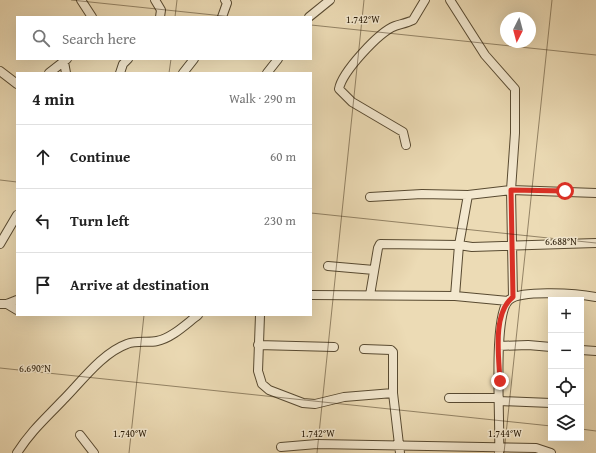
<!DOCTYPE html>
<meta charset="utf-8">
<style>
body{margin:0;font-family:"Gentium Book Plus",serif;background:#f6f6f6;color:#222}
.controls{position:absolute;right:12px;bottom:12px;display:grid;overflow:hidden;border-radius:0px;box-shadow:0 4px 16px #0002}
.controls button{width:36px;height:36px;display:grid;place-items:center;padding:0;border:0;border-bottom:1px solid #e0e0e0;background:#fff;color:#222;font:20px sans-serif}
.compass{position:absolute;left:500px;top:12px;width:36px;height:36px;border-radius:50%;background:#fff;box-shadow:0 4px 16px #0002;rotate:186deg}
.stop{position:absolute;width:12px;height:12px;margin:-9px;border:3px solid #d93025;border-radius:50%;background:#fff}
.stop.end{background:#d93025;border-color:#fff;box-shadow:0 1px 4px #0008}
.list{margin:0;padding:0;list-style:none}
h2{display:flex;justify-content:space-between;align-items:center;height:52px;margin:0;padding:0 16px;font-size:17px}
h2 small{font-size:13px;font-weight:400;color:#767676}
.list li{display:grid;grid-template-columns:26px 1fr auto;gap:12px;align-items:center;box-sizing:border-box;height:64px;padding:0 16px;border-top:1px solid #e0e0e0}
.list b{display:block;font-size:15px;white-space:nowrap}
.list em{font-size:13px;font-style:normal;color:#767676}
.icon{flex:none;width:22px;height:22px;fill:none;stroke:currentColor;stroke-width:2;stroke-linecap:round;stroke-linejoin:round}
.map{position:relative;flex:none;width:596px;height:453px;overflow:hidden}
.search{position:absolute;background:#fff;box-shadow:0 4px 16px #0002;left:16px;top:16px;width:296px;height:44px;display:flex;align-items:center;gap:10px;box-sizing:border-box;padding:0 14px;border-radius:0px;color:#767676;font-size:15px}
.panel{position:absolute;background:#fff;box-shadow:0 4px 16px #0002;left:16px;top:72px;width:296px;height:244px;border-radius:0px}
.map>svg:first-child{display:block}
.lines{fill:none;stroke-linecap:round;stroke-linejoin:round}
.minor-casing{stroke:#584a31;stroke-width:10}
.minor{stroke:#f3e8cf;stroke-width:8}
.route{stroke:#d93025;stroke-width:5}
.ticks{fill:none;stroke:#271905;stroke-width:1;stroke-opacity:0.45}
.ticks-label{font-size:10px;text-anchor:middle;fill:#271905;stroke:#f3e8cf;stroke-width:3;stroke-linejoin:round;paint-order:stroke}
</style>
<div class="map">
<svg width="596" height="453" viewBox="0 0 596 453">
<rect width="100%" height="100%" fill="#ecdbb5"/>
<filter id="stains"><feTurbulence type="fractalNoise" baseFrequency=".005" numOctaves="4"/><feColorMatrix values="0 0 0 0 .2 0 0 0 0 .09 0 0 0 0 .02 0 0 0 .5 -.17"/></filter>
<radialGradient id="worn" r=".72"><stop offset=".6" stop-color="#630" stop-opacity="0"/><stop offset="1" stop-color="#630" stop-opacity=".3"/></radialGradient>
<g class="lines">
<g class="minor-casing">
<path id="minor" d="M81,0l11,17
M155,0l6,10 -1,7
M450,0l35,55 30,34v44l-4,57 2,107
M222,17l5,-14 -2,-3
M309,17l21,-17
M64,62l2,11
M0,71l17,13
M49,73l18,-14
M120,73l3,-9 5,-5
M183,73l11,-14
M267,73l11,-14
M406,145l-3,-13 -51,-30 -13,-13c3,-17 40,-57 56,-63 6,-2 12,-3 18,-6l12,-20
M468,195l43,-5 85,3
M370,197l52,-3 46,1 -9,50 -4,51
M0,244l17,-29
M328,266l46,4
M311,295l144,1 53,5
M370,295l8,-47 2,-4 79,1 13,2 124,-4
M0,304h7l10,-4
M7,304l10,6
M260,315l-2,56 4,13 7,6 34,13 12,1 29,-7 49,-4
M258,345l76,2
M499,346l29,-1 23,2
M364,349l27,1 2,2v41l7,60
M581,350l15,1
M449,398h50
M499,401l52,2
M80,435l14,18
M281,447l36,-3 219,4 15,5
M17,453c14,-22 28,-34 46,-53 18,-18 39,-47 64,-56 9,-4 21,-1 30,-3 15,-3 29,-17 41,-26
M499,453c2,-28 -7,-138 10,-153 12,-11 71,-6 87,-3"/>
</g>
<use href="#minor" class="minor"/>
</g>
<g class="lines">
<path class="route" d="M500,381c-1,-23 -8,-68 13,-84l-2,-107 54,1"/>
</g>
<path class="ticks" d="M71,0l162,17M175,17l2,-17M311,25l285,30M169,73l2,-14M0,180l17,2M311,213l285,30M0,368l551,58M581,429l15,2M129,453l15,-138M317,453l47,-453M504,453l48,-453"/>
<g class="ticks-label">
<text x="363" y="23">1.742°W</text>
<text x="561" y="245">6.688°N</text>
<text x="35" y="372">6.690°N</text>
<text x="130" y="437">1.740°W</text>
<text x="318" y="437">1.742°W</text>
<text x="505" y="437">1.744°W</text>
</g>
<rect width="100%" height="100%" filter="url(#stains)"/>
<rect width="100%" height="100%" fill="url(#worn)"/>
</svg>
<div class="controls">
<button>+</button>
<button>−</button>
<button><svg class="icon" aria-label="locate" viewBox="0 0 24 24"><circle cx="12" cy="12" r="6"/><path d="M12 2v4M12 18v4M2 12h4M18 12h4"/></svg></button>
<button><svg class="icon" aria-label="layers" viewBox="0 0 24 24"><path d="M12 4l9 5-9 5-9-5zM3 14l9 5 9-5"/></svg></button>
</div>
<svg class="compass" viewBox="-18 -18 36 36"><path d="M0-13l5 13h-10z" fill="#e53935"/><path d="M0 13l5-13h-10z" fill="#767676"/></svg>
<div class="stop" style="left:565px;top:191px"></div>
<div class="stop end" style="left:500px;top:381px"></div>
<div class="search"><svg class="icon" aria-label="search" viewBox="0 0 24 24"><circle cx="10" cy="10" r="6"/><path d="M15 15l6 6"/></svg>Search here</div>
<section class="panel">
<h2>4 min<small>Walk · 290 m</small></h2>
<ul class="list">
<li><svg class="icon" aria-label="ahead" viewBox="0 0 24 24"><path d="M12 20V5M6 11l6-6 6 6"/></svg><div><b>Continue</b></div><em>60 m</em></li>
<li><svg class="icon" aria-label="left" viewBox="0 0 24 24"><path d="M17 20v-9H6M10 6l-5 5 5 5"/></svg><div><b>Turn left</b></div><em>230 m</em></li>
<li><svg class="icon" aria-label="arrive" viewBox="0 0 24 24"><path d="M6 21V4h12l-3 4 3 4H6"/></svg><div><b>Arrive at destination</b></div></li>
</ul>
</section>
</div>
